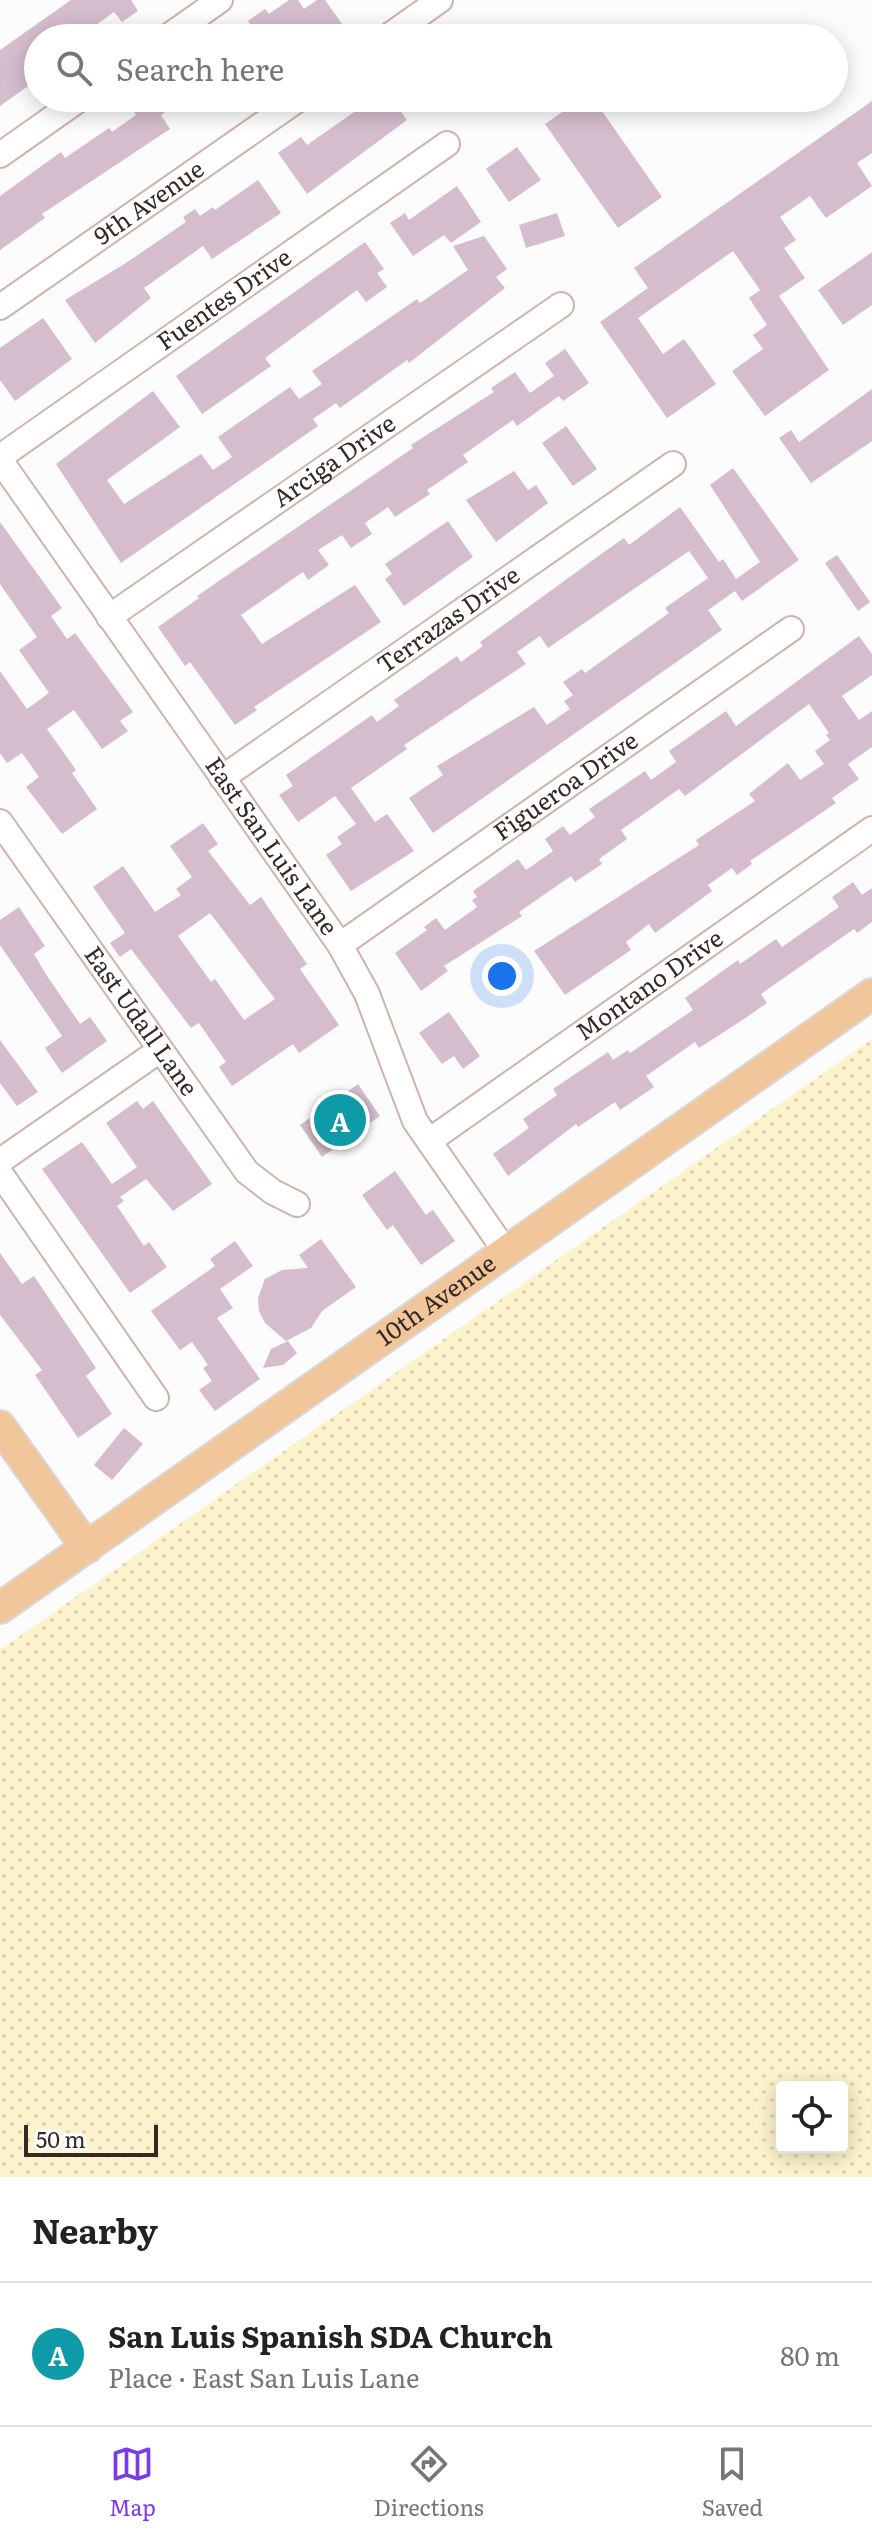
<!DOCTYPE html>
<meta charset="utf-8">
<style>
body{margin:0;font-family:Literata,serif;background:#f2f2f2;color:#222}
.controls{position:absolute;right:24px;bottom:24px;display:grid;overflow:hidden;border-radius:8px;box-shadow:0 4px 20px #0003}
.controls button{width:72px;height:72px;display:grid;place-items:center;padding:0;border:0;border-bottom:2px solid #e0e0e0;background:#fff;color:#222;font:40px sans-serif}
.scale{position:absolute;left:24px;bottom:20px;width:134px;box-sizing:border-box;padding-left:8px;border:4px solid #342925;border-top:0;font-size:22px;line-height:28px;white-space:nowrap;color:#342925;-webkit-text-stroke:6px #fcfcfc;paint-order:stroke}
.you{position:absolute;left:502px;top:976px;width:28px;height:28px;margin:-20px;border:6px solid #fff;border-radius:50%;background:#1a73e8;box-shadow:0 0 0 12px #1a73e833}
.badge{display:grid;place-items:center;width:52px;height:52px;border-radius:50%;background:#7c3aed;color:#fff;font-size:26px;font-weight:700}
.pin{position:absolute;translate:-50% -50%;border:4px solid #fff;box-shadow:0 2px 8px #0006}
.list{margin:0;padding:0;list-style:none}
h2{display:flex;justify-content:space-between;align-items:center;height:104px;margin:0;padding:0 32px;font-size:34px}
h2 small{font-size:26px;font-weight:400;color:#767676}
.list li{display:grid;grid-template-columns:52px 1fr auto;gap:24px;align-items:center;box-sizing:border-box;height:144px;padding:0 32px;border-top:2px solid #e0e0e0}
.list b{display:block;font-size:30px;white-space:nowrap}
.list p{margin:0;font-size:26px;white-space:nowrap;color:#767676}
.list em{font-size:26px;font-style:normal;color:#767676}
.icon{flex:none;width:44px;height:44px;fill:none;stroke:currentColor;stroke-width:2;stroke-linecap:round;stroke-linejoin:round}
.map{position:relative;flex:none;width:872px;height:2177px;overflow:hidden}
.search{position:absolute;background:#fff;box-shadow:0 4px 20px #0003;left:24px;right:24px;top:24px;height:88px;display:flex;align-items:center;gap:20px;box-sizing:border-box;padding:0 28px;border-radius:44px;color:#767676;font-size:30px}
.sheet{height:248px;background:#fff}
nav{display:flex;justify-content:space-around;align-items:center;box-sizing:border-box;height:112px;border-top:2px solid #e0e0e0;background:#fff;font-size:22px;color:#767676}
nav a{display:grid;justify-items:center;gap:4px}
nav .on{color:#7c3aed}
.map>svg:first-child{display:block}
.sand{fill:url(#sand-dots);fill-rule:evenodd}
.building{fill:#d5bdcd;fill-rule:evenodd}
.lines{fill:none;stroke-linecap:round;stroke-linejoin:round}
.minor-casing{stroke:#ceb4a9;stroke-width:28}
.major-casing{stroke:#dad8d8;stroke-width:34}
.minor{stroke:#fff;stroke-width:24}
.major{stroke:#f0c69a;stroke-width:30}
.labels{text-anchor:middle;stroke-width:7;stroke-linejoin:round;paint-order:stroke}
.street-label{font-size:24px;fill:#342925;stroke:#fcfcfc}
</style>
<div class="map">
<svg width="872" height="2177" viewBox="0 0 872 2177">
<defs>
<pattern id="sand-dots" width="8" height="8" patternUnits="userSpaceOnUse" patternTransform="scale(2)"><rect width="8" height="8" fill="#fcf2cc"/><path d="M2 2h.1M6 6h.1" fill="none" stroke="#d9d0af" stroke-width="1.8" stroke-linecap="round"/></pattern>
</defs>
<rect width="100%" height="100%" fill="#fcfcfc"/>
<path class="sand" d="M872,1039v1138h-872v-527zM782,2087h60v60h-60z"/>
<path class="building" d="M71,0h60l7,11 -16,11 -8,-10 -36,26h-40v41l-38,27v-56z
M289,0h9l6,9 13,-9h8l20,28 -13,10h-23l-5,-6 -9,6h-36l-11,-17 17,-12 4,5z
M137,98h48l-24,17 9,14 -128,85 3,4 -45,32v-54l61,-44 4,6 44,-30 3,4 24,-17 -7,-11z
M349,98h42l16,22 -100,74 -29,-41 23,-16 6,8 50,-35z
M595,101l67,96 -44,31 -73,-104 30,-21 6,8z
M872,101v52l-15,10 15,23 -46,32 -16,-22 -30,21 16,23 -12,8 21,30 -26,18 50,74 -64,46 -33,-45 31,-22 -10,-14 14,-10 -18,-27 11,-8 -27,-39 -95,67 25,36 21,-15 32,45 -49,34 -67,-96 48,-34 -14,-20z
M517,147l24,33 -32,22 -23,-33z
M258,180l23,33 -69,46 -9,-13 -59,42 7,10 -56,45 -30,-43 61,-37 60,-41 -3,-5 12,-8 5,7 13,-9 2,3z
M457,186l24,36 -30,21 -7,-8 -31,21 -23,-33 15,-10 4,7z
M557,213l8,23 -39,12 -7,-23z
M484,236l23,33 -11,8 9,11 -96,75 -2,-3 -67,48 -4,-5 -23,16 5,7 -197,137 -65,-99 97,-73 27,36 -73,53 17,24 77,-50 12,16 19,-13 -14,-20 72,-50 9,12 23,-15 -10,-13 105,-72 3,4 48,-33 -15,-24z
M365,242l19,27 -7,4 10,14 -21,15 -9,-12 -92,68 6,8 -69,48 -26,-38z
M872,252v53l-29,20 -25,-35z
M43,318l29,41 -57,42 -15,-21v-32z
M565,349l24,34 -26,18 -4,-5 -42,30 -4,-6 -50,35 5,7 -41,28 3,4 -35,23 -7,-10 -23,16 7,11 -21,14 -9,-13 -24,15 11,15 -21,15 -5,-8 -62,43 21,29 93,-59 26,37 -127,85 3,3 -22,15 -45,-63 -5,4 -27,-39 41,-29 -2,-2 216,-148 -2,-3 83,-53 -3,-4 24,-16 15,21 24,-17 -9,-13z
M872,389v52l-61,42 -32,-45 12,-8 8,12z
M566,426l31,43 -24,17 -31,-43z
M733,468l66,92 -57,41 -7,-10 -27,19 14,20 -289,203 -24,-35 34,-23 -6,-9 97,-59 13,18 23,-16 -6,-8 9,-6 -10,-13 19,-13 3,4 46,-33 38,-27 -4,-5 43,-30 -19,-27 -141,97 -8,-12 -23,16 9,12 -122,81 3,4 -56,39 24,34 12,-8 27,37 -63,40 -25,-36 16,-11 -5,-7 19,-13 -21,-28 -37,26 -19,-27 14,-9 -7,-11 86,-60 5,7 22,-16 -5,-6 63,-44 4,6 22,-16 -3,-4 124,-90 20,-14 5,7 51,-38 39,55 4,-3 13,20 24,-17 -50,-77z
M514,471l14,19 8,-5 12,18 -52,39 -30,-42z
M448,521l25,36 -69,49 -19,-27 7,-5 -7,-10z
M0,522l62,86 -11,8 16,23 8,-6 58,79 -13,9 8,10 -26,18 -28,-39 -27,19 29,41 -4,3 25,36 -35,25 -36,-47 13,-10 -17,-24 -15,10 -7,-10v-82l27,38 22,-16 -30,-43 18,-13 -37,-53z
M837,555l33,47 -12,9 -33,-48z
M859,636l13,18v21l-30,21 17,24 13,-9v36l-24,17 11,15 -27,19 4,5 -86,58 2,3 -15,11 -5,-7 -24,17 4,6 -57,42 -6,-9 -23,18 5,8 -66,45 -31,-44 165,-106 -3,-5 59,-39 -6,-7 39,-31 12,17 24,-16 -9,-13 15,-11 -4,-5 3,-2 -20,-29 -124,92 -6,-7 -58,41 6,9 -28,20 3,5 -27,18 -4,-6 -52,36 3,4 -78,50 4,5 -27,20 -26,-38 32,-23 -3,-3 12,-9 9,12 32,-23 -5,-7 5,-3 -4,-6 45,-32 8,11 27,-19 -8,-12 18,-13 7,9 25,-18 -6,-8 12,-8 44,-30 6,9 25,-18 -7,-11 57,-40 10,15z
M203,823l15,21 -10,7 42,54 11,-8 46,67 -7,5 39,56 -40,28 -6,-9 -61,42 -13,-19 7,-5 -27,-39 -8,5 -60,-79 -11,8 -10,-14 15,-10 -32,-46 30,-21 32,46 26,-17 -5,-6 16,-12 -22,-31zM210,913l65,86 -31,21 -29,-41 -4,3 -33,-46z
M853,882l9,13 10,-7v34l-15,11 -3,-4 -93,65 6,9 -23,16 -45,29 -4,-6 -49,34 8,11 -34,23 -5,-8 -37,25 -2,-3 -68,52 -15,-22 36,-26 -6,-9 34,-24 -4,-6 55,-37 5,8 15,-10 2,3 63,-43 -8,-12 53,-38 2,4 36,-25 6,8 57,-40 -7,-10z
M19,907l26,39 -11,8 13,22 33,48 10,-7 17,24 -45,32 -17,-25 17,-12 -62,-91v-25z
M449,1012l31,44 -17,13 -9,-13 -12,8 -23,-31z
M0,1040l38,52 -21,14 -17,-23z
M358,1084l22,32 -58,41 -22,-32z
M137,1101l6,8 10,-8 59,83 -39,27 -27,-32 -26,18 4,4 -7,5 27,40 5,-4 18,25 -37,26 -88,-124 40,-27 30,42 25,-17 -31,-44z
M395,1171l31,44 7,-5 22,31 -34,24 -28,-40 -6,5 -25,-35z
M321,1239l35,48 -34,24 -11,17 -25,13 -21,-18 -6,-12 -1,-13 7,-19 17,-9 26,-2 -9,-13z
M235,1241l18,25 -33,23 13,19 -16,10 43,61 -45,32 -16,-21 13,-9 -9,-13 5,-3 -16,-23 -12,8 -29,-39 64,-45 -5,-7z
M0,1253l22,31 12,-8 62,92 -10,8 26,38 -34,24 -43,-63 7,-5 -42,-55z
M288,1341l9,12 -14,12 -20,3 8,-19z
M124,1428l19,16 -31,36 -18,-15z"/>
<g class="lines">
<g class="minor-casing">
<g id="minor">
<path d="M166,38l54,-38"/>
<path d="M386,38l54,-38"/>
<path d="M0,155l81,-57"/>
<path id="s1" d="M0,307l300,-209"/>
<path id="s2" d="M0,457l447,-313"/>
<path id="s3" d="M0,460l340,485 27,49 48,127 91,131"/>
<path id="s4" d="M109,617l452,-312"/>
<path id="s5" d="M222,778l451,-314"/>
<path id="s6" d="M0,822l247,350 26,20 24,12"/>
<path id="s7" d="M340,945l451,-316"/>
<path id="s8" d="M429,1141l443,-312"/>
<path d="M0,1161l160,-111"/>
<path d="M0,1173l156,225"/>
</g>
</g>
<g class="major-casing">
<g id="major">
<path d="M0,1426l87,122"/>
<path id="s9" d="M0,1608l872,-614"/>
</g>
</g>
<use href="#minor" class="minor"/>
<use href="#major" class="major"/>
</g>
<g class="labels">
<g class="street-label">
<text dy="8" stroke="none"><textPath href="#s1" startOffset="182">9th Avenue</textPath></text>
<text dy="8" stroke="none"><textPath href="#s2" startOffset="274">Fuentes Drive</textPath></text>
<text dy="8" stroke="none"><textPath href="#s4" startOffset="274">Arciga Drive</textPath></text>
<text dy="8" stroke="none"><textPath href="#s5" startOffset="276">Terrazas Drive</textPath></text>
<text dy="8" stroke="none"><textPath href="#s7" startOffset="276">Figueroa Drive</textPath></text>
<text dy="8" stroke="none"><textPath href="#s3" startOffset="472">East San Luis Lane</textPath></text>
<text dy="8" stroke="none"><textPath href="#s8" startOffset="270">Montano Drive</textPath></text>
<text dy="8" stroke="none"><textPath href="#s6" startOffset="244">East Udall Lane</textPath></text>
<text dy="8" stroke="none"><textPath href="#s9" startOffset="534">10th Avenue</textPath></text>
</g>
</g>
</svg>
<div class="controls">
<button><svg class="icon" aria-label="locate" viewBox="0 0 24 24"><circle cx="12" cy="12" r="6"/><path d="M12 2v4M12 18v4M2 12h4M18 12h4"/></svg></button>
</div>
<div class="scale">50 m</div>
<div class="you"></div>
<div class="pin badge" style="left:340px;top:1120px;background:#0f9aa8">A</div>
<div class="search"><svg class="icon" aria-label="search" viewBox="0 0 24 24"><circle cx="10" cy="10" r="6"/><path d="M15 15l6 6"/></svg>Search here</div>
</div>
<section class="sheet">
<h2>Nearby<small></small></h2>
<ul class="list">
<li><span class="badge" style="background:#0f9aa8">A</span><div><b>San Luis Spanish SDA Church</b><p>Place · East San Luis Lane</p></div><em>80 m</em></li>
</ul>
</section>
<nav>
<a class="on"><svg class="icon" aria-label="map" viewBox="0 0 24 24"><path d="M3 6l6-2 6 2 6-2v14l-6 2-6-2-6 2zM9 4v14M15 6v14"/></svg>Map</a>
<a><svg class="icon" aria-label="directions" viewBox="0 0 24 24"><path d="M12 3l9 9-9 9-9-9zM9 14v-3h6M13 9l2 2-2 2"/></svg>Directions</a>
<a><svg class="icon" aria-label="saved" viewBox="0 0 24 24"><path d="M7 4h10v16l-5-4-5 4z"/></svg>Saved</a>
</nav>
